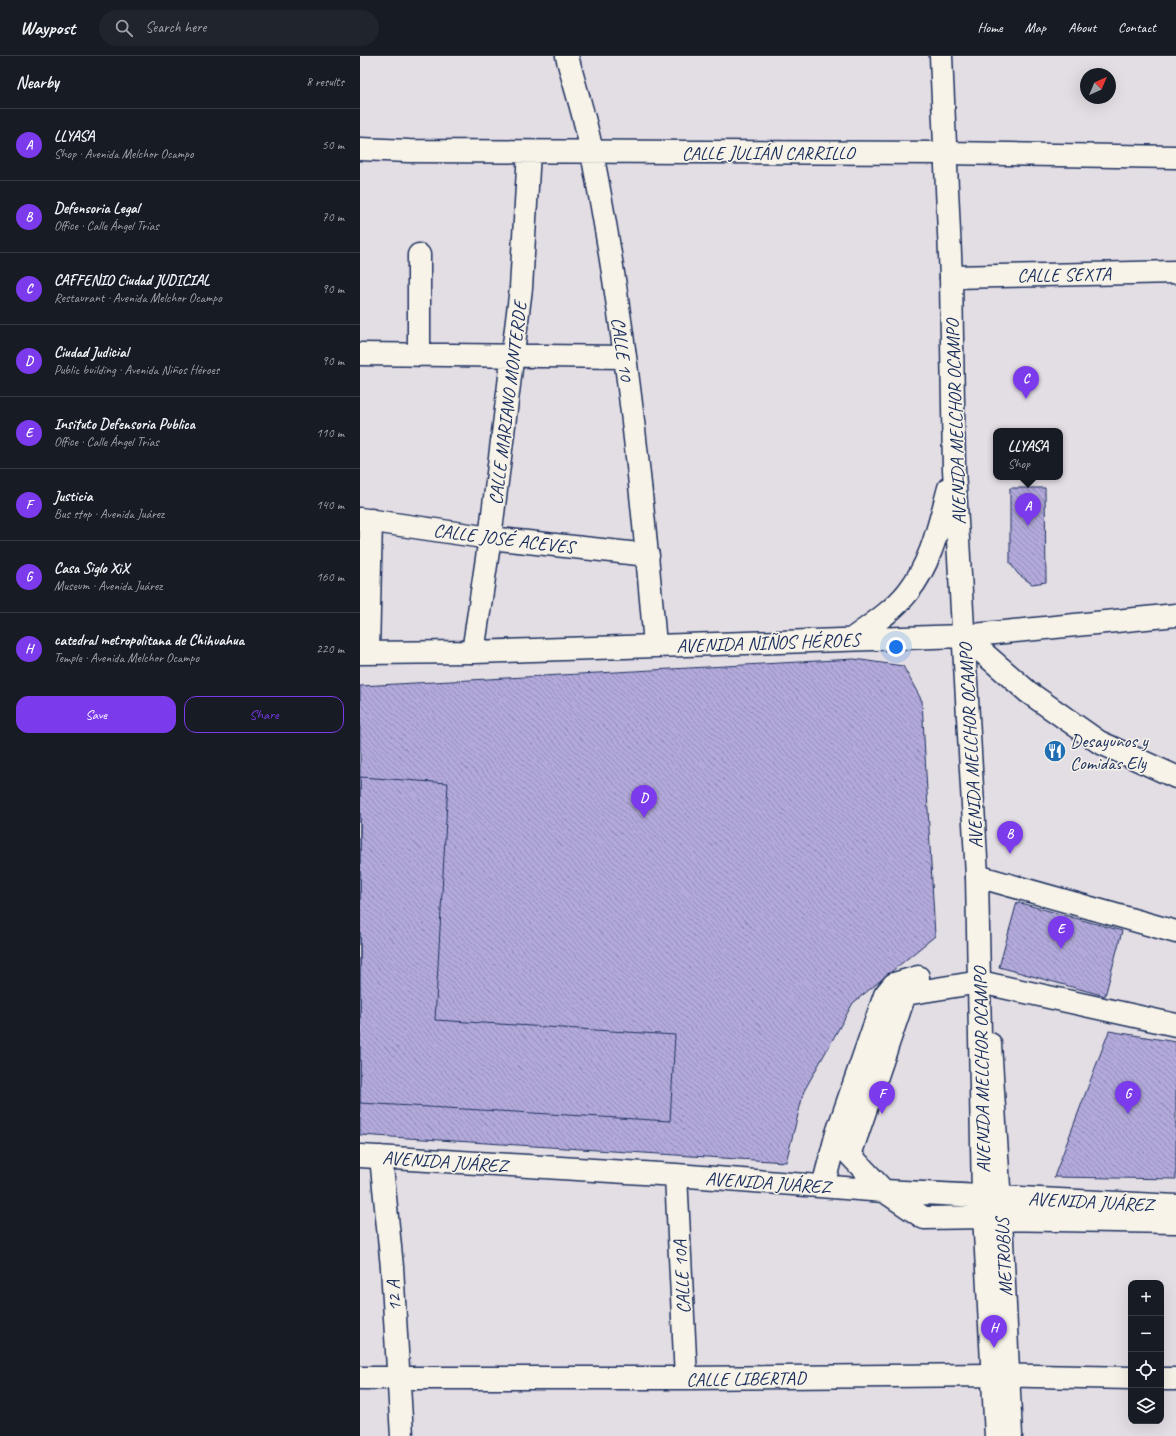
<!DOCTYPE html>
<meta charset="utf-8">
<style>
body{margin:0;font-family:Caveat,sans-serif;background:#20242c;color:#f1f3f6}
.controls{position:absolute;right:12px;bottom:12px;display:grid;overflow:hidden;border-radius:8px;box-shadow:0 4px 16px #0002}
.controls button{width:36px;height:36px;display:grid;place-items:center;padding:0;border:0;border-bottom:1px solid #363941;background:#171b24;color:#f1f3f6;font:20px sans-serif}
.compass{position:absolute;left:720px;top:12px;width:36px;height:36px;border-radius:50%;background:#171b24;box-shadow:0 4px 16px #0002;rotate:44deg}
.you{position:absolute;left:536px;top:591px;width:14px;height:14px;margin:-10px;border:3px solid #fff;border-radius:50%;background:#1a73e8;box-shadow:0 0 0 6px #1a73e833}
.badge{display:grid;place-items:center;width:26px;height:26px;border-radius:50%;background:#7c3aed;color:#fff;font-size:13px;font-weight:700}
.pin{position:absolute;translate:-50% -33px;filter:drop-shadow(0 1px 2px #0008)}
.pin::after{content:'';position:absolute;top:21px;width:14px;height:12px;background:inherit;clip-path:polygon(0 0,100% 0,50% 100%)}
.popup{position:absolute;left:633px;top:372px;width:70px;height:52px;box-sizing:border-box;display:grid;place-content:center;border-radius:8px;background:#171b24;filter:drop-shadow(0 1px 3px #0005);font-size:13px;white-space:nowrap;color:#9ea1a6}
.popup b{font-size:15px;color:#f1f3f6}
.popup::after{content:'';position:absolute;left:50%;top:100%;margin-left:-8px;border:8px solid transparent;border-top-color:#171b24}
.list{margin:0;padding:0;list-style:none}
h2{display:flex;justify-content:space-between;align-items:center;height:52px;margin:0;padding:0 16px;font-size:17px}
h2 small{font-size:13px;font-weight:400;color:#9ea1a6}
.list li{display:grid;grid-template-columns:26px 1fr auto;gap:12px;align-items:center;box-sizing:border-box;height:72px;padding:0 16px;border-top:1px solid #363941}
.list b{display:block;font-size:15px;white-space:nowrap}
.list p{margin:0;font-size:13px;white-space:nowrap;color:#9ea1a6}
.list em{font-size:13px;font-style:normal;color:#9ea1a6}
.actions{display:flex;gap:8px;padding:12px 16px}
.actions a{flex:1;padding:9px 0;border:1px solid #7c3aed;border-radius:12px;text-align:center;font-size:14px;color:#7c3aed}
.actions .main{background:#7c3aed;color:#fff}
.icon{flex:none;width:22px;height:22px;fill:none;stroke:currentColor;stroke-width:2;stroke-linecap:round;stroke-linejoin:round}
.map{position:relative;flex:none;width:816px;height:1380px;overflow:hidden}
header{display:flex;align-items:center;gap:24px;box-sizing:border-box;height:56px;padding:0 20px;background:#171b24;border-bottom:1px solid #363941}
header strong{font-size:19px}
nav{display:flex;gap:22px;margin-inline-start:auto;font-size:14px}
.search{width:280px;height:36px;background:#20242c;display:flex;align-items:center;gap:10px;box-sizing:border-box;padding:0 14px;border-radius:22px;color:#9ea1a6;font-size:15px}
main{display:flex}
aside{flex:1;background:#171b24}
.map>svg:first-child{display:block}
.building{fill:url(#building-back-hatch);stroke:#1b2f5e}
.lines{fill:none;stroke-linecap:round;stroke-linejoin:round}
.minor-casing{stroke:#1b2f5e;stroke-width:25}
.major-casing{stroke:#1b2f5e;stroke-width:25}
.minor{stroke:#f7f3e8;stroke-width:22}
.major{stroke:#f7f3e8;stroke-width:22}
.labels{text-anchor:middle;stroke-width:3;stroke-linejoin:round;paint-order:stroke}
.street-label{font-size:19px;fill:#1b2f5e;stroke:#f7f3e8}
.poi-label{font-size:19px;fill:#1b2f5e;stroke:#f7f3e8;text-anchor:start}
</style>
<header>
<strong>Waypost</strong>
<div class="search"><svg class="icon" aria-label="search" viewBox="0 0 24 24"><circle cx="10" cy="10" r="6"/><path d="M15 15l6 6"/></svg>Search here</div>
<nav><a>Home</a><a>Map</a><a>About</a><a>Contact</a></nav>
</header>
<main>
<aside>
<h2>Nearby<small>8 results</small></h2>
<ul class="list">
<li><span class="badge">A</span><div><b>LLYASA</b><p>Shop · Avenida Melchor Ocampo</p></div><em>50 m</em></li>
<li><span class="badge">B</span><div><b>Defensoria Legal</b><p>Office · Calle Ángel Trías</p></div><em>70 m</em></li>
<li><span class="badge">C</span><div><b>CAFFENIO Ciudad JUDICIAL</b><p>Restaurant · Avenida Melchor Ocampo</p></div><em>90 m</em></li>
<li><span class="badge">D</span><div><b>Ciudad Judicial</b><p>Public building · Avenida Niños Héroes</p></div><em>90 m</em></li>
<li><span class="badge">E</span><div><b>Insituto Defensoria Publica</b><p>Office · Calle Ángel Trías</p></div><em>110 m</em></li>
<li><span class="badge">F</span><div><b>Justicia</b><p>Bus stop · Avenida Juárez</p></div><em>140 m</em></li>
<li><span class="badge">G</span><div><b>Casa Siglo XiX</b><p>Museum · Avenida Juárez</p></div><em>160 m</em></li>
<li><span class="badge">H</span><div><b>catedral metropolitana de Chihuahua</b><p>Temple · Avenida Melchor Ocampo</p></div><em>220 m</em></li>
</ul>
<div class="actions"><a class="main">Save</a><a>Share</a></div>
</aside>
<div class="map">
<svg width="816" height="1380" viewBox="0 0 816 1380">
<defs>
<pattern id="building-back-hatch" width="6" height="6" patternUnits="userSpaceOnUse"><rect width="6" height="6" fill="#b3aadb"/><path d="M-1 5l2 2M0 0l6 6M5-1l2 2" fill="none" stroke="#918bb5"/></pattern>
</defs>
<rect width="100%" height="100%" fill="#e3dde4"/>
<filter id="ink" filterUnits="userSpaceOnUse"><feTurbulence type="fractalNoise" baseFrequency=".025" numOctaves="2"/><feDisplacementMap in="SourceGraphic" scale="8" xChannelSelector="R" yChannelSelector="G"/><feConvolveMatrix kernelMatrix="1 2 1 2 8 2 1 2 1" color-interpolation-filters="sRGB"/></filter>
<g filter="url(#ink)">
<path class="building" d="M650,432h35l1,94 -14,2 -14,-10 -8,-11z
M494,603l49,7 19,35 13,235 -82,67 -49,88 -18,71 -426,-27v-449z
M0,721l88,6 -13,237 240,15 -5,86 -310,-18z
M657,846l105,29 -17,65 -106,-29z
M749,975l67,11v137l-122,-2z"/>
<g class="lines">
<g class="minor-casing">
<path id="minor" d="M207,0c8,32 19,64 25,97 32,162 49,327 63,492
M0,93l49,2 536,2 231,4
M59,199v100
M591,221l225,-5
M0,298l265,3
M0,463l130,19 158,17
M604,580l64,56 71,50 77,35
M8,596l3,-132
M113,596l17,-114 31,-250 8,-136
M617,820l199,56
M816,969l-196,-43 -75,12 -55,161 34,36 40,27 61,-1 16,2 175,3
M630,988l11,175 10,217
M0,1100l316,19 208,16 292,15
M21,1101l11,110 10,169
M316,1119l10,203
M463,1130l14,-53 48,-138 9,-11 24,-7
M0,1322h326l307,-3 138,3
M801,1323h15"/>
</g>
<g class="major-casing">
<path id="major" d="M581,0l10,221 3,192 23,407 6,320 13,240
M492,583c19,-14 41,-28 56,-47 24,-30 31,-68 41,-104
M0,597l113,-1 491,-16 212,-21"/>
</g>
<use href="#minor" class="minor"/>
<use href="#major" class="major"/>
</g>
</g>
<defs>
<g id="restaurant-disc" transform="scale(1.15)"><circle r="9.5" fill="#1f6fb2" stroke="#f7f3e8"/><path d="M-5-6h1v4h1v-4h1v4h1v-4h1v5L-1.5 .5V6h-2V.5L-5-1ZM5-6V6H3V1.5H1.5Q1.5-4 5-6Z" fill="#fff"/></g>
</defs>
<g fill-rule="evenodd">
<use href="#restaurant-disc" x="695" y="695"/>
</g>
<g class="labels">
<g class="street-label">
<text x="408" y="103">CALLE JULIÁN CARRILLO</text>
<text transform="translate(704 218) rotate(-1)" y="7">CALLE SEXTA</text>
<text transform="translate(263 293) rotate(82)" y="7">CALLE 10</text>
<text transform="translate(147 347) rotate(-83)" y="7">CALLE MARIANO MONTERDE</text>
<text transform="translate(595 366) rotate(-92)" y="7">AVENIDA MELCHOR OCAMPO</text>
<text transform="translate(144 482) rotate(7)" y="7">CALLE JOSÉ ACEVES</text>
<text transform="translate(408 586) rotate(-2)" y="7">AVENIDA NIÑOS HÉROES</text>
<text transform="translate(610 690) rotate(-93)" y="7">AVENIDA MELCHOR OCAMPO</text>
<text transform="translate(621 1014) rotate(-91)" y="7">AVENIDA MELCHOR OCAMPO</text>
<text transform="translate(85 1105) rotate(4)" y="7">AVENIDA JUÁREZ</text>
<text transform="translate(408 1126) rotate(4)" y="7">AVENIDA JUÁREZ</text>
<text transform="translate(731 1145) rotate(3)" y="7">AVENIDA JUÁREZ</text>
<text transform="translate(643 1201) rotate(-93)" y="7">METROBUS</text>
<text transform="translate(321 1221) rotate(-93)" y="7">CALLE 10A</text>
<text transform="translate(33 1240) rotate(-93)" y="7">12 A</text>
<text transform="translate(386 1322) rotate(-1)" y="7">CALLE LIBERTAD</text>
</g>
<g class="poi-label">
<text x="710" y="691">Desayunos y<tspan x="710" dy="22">Comidas Ely</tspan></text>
</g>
</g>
</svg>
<div class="controls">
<button>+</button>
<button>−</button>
<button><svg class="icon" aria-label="locate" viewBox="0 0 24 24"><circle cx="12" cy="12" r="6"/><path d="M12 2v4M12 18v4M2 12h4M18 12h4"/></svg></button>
<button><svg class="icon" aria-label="layers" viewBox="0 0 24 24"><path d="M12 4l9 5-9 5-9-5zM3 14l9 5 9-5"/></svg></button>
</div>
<svg class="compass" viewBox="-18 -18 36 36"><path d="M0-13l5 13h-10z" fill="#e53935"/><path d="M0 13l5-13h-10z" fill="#9ea1a6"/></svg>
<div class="you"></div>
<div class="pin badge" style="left:668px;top:470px">A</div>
<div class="popup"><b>LLYASA</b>Shop</div>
<div class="pin badge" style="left:650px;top:798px">B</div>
<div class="pin badge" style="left:666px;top:343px">C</div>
<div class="pin badge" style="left:284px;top:762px">D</div>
<div class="pin badge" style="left:701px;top:893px">E</div>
<div class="pin badge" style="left:522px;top:1058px">F</div>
<div class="pin badge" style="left:768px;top:1058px">G</div>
<div class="pin badge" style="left:634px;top:1292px">H</div>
</div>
</main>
